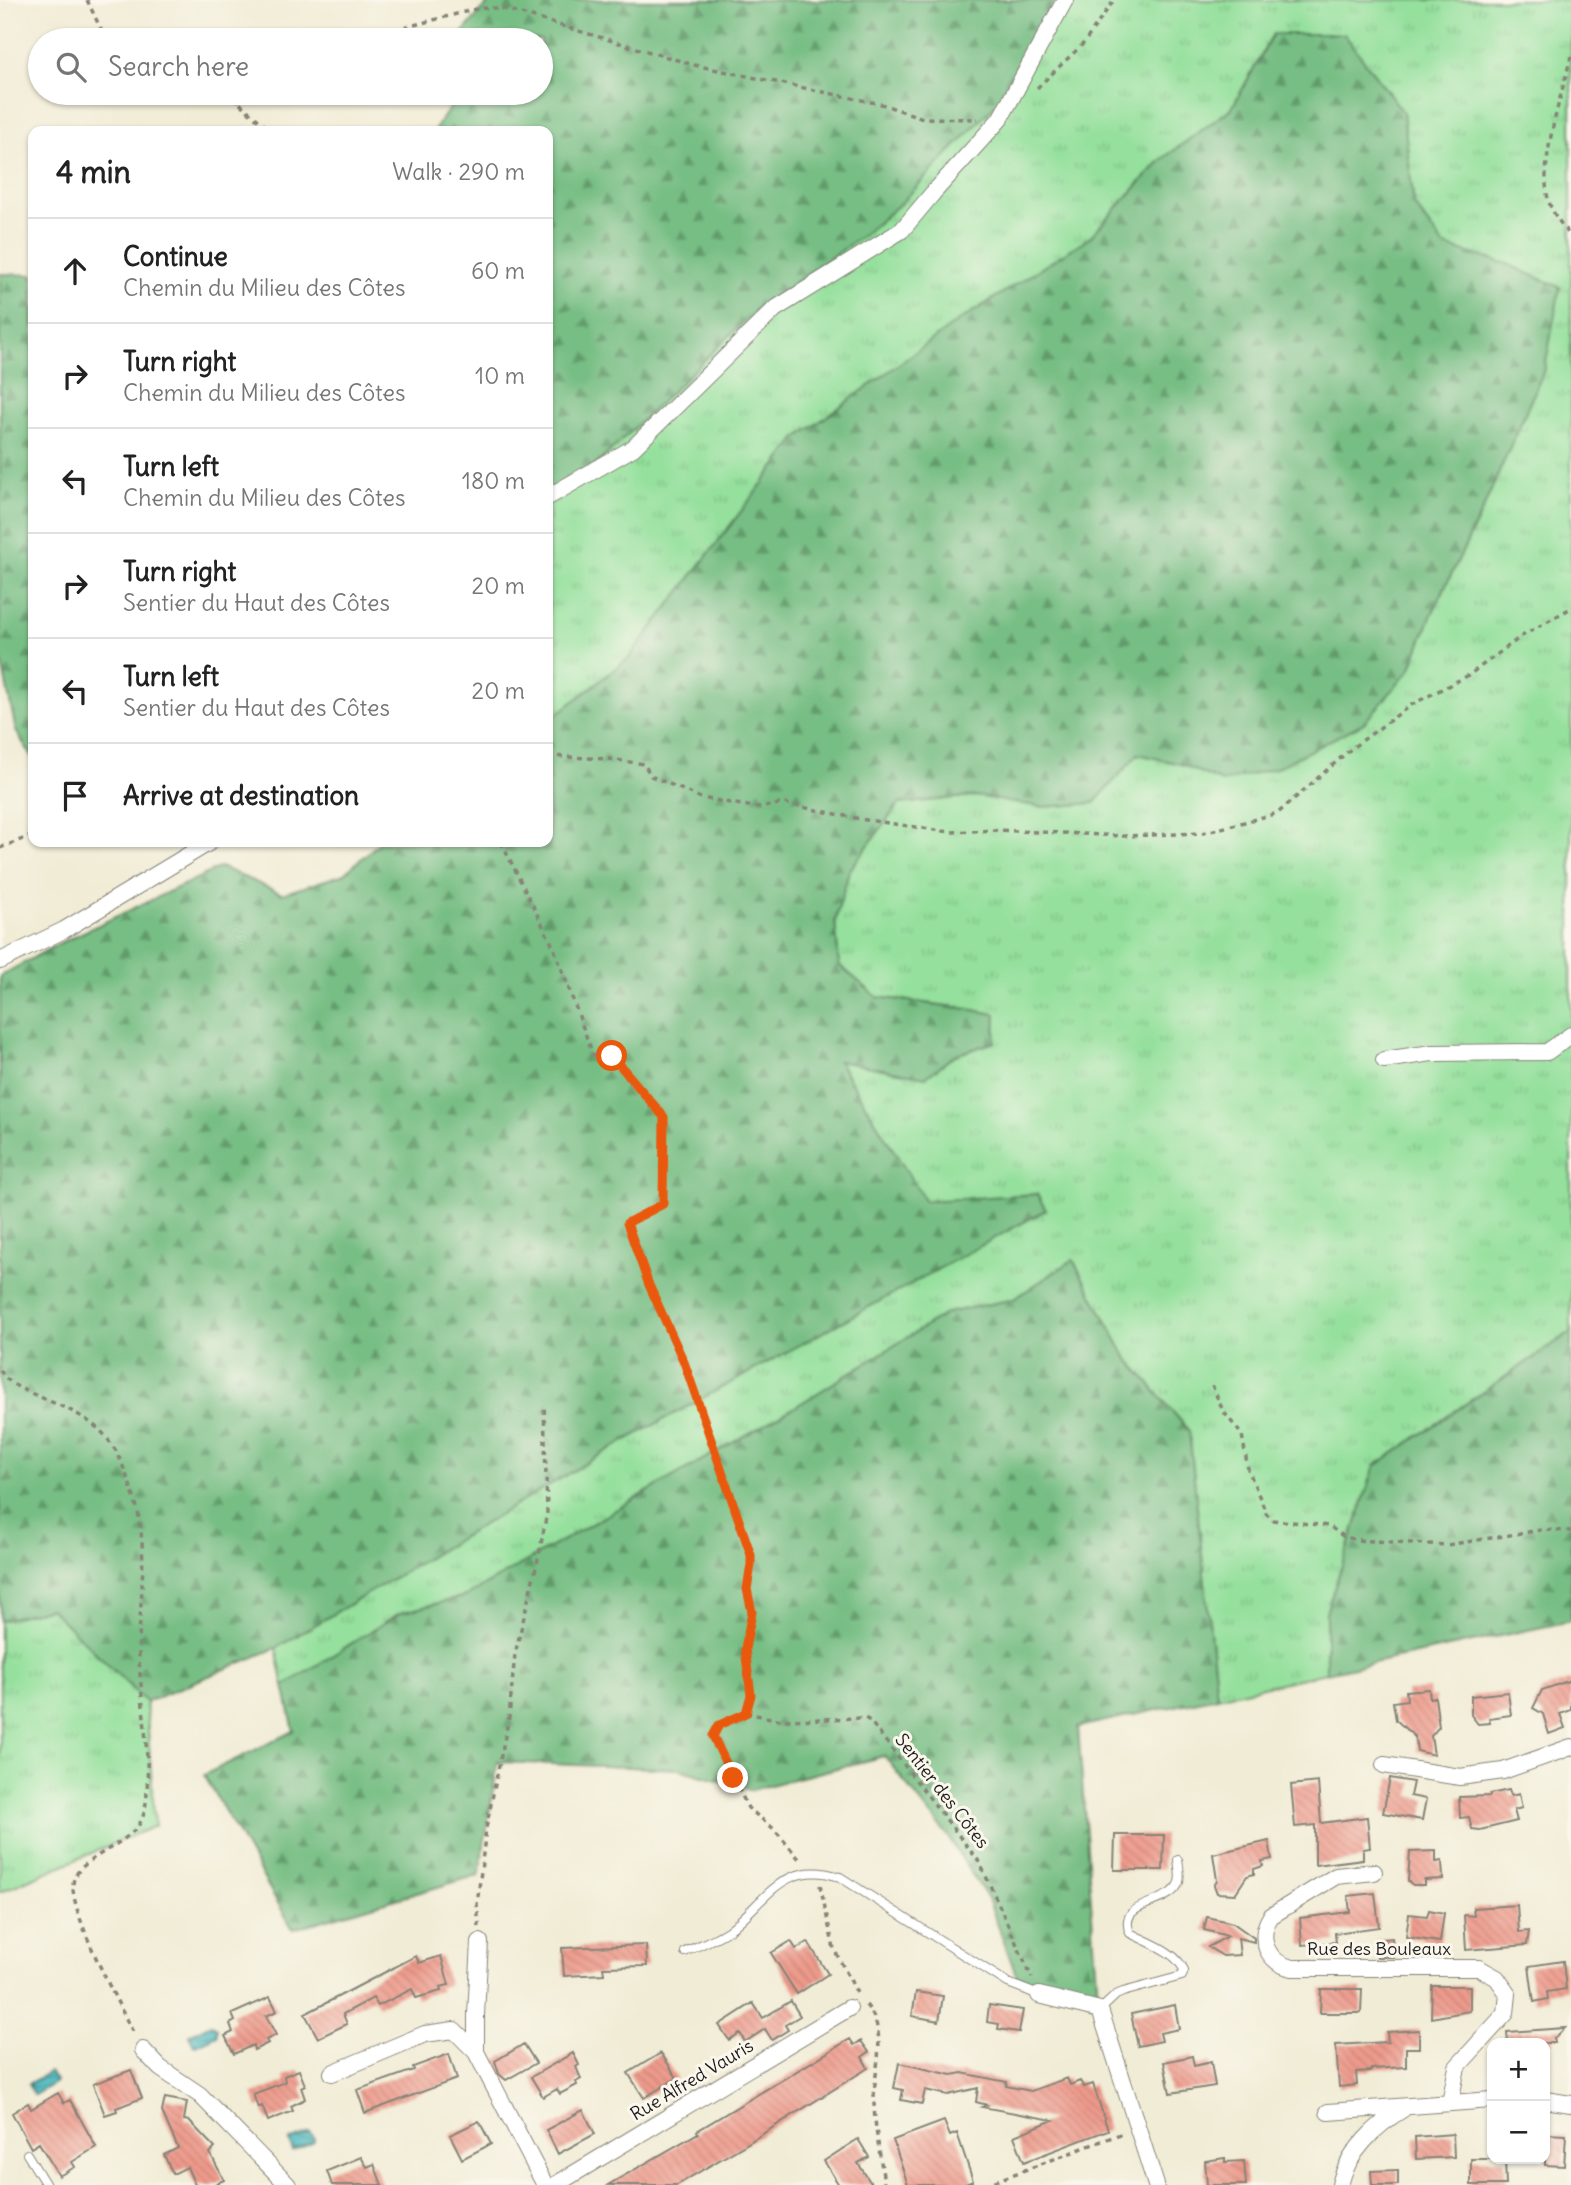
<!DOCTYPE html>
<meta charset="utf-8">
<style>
body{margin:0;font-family:Delius,sans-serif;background:#f6f6f6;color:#222}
.controls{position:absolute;right:21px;bottom:21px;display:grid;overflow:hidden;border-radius:14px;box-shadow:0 2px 5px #0004}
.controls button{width:63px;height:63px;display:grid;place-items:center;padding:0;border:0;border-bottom:2px solid #e0e0e0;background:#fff;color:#222;font:35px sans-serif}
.stop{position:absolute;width:21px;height:21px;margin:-16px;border:5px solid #ea580c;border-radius:50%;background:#fff}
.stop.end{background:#ea580c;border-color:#fff;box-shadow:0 2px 7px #0008}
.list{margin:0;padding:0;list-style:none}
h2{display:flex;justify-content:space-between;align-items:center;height:91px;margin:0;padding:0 28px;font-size:30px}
h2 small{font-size:23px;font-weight:400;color:#767676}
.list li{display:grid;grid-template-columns:46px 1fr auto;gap:21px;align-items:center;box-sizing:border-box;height:105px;padding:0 28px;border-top:2px solid #e0e0e0}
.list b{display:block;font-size:26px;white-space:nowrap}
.list p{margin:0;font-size:23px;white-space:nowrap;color:#767676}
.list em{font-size:23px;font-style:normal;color:#767676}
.icon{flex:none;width:38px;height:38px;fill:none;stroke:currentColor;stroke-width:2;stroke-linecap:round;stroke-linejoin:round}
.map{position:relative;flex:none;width:1571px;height:2185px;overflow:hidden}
.search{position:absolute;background:#fff;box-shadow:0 2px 5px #0004;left:28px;top:28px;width:525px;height:77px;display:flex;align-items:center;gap:18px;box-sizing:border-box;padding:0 24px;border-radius:38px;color:#767676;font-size:26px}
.panel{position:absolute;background:#fff;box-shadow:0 2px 5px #0004;left:28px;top:126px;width:525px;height:721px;border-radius:14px}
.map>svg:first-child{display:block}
.grass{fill:url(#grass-tufts);stroke:#587e5c;stroke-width:2}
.forest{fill:url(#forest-firs);stroke:#4a6d50;stroke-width:2}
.water{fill:url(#water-rules);stroke:#326a6d;stroke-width:2}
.building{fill:url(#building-back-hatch)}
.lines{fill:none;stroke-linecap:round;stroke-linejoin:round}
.service-casing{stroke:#868478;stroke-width:10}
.minor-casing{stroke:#868478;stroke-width:18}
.path{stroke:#868478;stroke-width:3.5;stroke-dasharray:5 5;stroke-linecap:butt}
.service{stroke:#fff;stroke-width:8}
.minor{stroke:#fff;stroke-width:16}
.route{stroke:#ea580c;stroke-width:9}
.labels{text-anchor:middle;stroke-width:6;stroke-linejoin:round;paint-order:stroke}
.street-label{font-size:18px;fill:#1c1c1c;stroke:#fbf7ec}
</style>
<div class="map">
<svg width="1571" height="2185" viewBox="0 0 1571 2185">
<defs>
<pattern id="grass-tufts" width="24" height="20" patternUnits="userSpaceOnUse" patternTransform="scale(1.75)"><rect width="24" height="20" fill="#94e09c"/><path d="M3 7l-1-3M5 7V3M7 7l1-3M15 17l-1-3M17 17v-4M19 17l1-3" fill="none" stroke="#7fc086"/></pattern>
<pattern id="forest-firs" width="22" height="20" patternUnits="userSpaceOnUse" patternTransform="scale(1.75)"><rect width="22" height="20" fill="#77be84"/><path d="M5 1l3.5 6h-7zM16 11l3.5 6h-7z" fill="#619a6b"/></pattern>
<pattern id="water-rules" width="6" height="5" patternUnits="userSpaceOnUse" patternTransform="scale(1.75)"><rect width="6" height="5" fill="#48b8be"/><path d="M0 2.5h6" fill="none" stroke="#3b959a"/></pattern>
<pattern id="building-back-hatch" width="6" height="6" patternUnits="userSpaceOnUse" patternTransform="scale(1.75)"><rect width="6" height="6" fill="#ed9a8b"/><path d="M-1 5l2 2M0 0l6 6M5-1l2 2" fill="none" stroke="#cb8477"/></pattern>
</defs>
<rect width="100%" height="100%" fill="#fbf7ec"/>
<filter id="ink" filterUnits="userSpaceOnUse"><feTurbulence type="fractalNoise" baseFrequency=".0143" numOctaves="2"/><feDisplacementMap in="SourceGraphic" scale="14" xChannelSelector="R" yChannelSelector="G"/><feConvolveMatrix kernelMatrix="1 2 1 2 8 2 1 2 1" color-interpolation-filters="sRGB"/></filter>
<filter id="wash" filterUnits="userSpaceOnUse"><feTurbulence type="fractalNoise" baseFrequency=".00686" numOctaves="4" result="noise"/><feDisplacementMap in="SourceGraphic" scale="28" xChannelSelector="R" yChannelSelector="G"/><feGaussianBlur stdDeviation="1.57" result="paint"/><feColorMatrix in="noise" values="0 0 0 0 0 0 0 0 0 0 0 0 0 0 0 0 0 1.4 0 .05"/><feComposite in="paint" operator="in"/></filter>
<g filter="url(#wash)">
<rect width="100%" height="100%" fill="#f1ecd5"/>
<path class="grass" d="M1054,0h517v1332l-196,134 -49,147v60l-109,24 -28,-266 -64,-76 -52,-95 -59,39 -67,14 -152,94 -329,189 -66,17 -116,73 -8,-38 339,-202 430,-236 -9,-16 -111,8 -87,-142 88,17 29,-22 40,-13 -32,-34 -86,-11 -38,-32 -4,-44 14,-50 50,-67 76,-8 68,11 51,-4 44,-49 43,10 41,18 188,-112 22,-56 49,-101 64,-145 -38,-104 -63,-18 -30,-41 -11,-93 -130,-78 -41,74 -71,52 -71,77 -133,85 -272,264 -56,72 -78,61 -3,-1v-224l51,-32 158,-153 105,-73 39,-33 96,-100z
M50,1608l96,94 9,124 -155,66v-271z"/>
<path class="forest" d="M491,0h563l-57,103 -96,100 -39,33 -105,73 -158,153 -51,32v-363h-114l19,-28 1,-10h87v-53h-85z
M1273,34h71l59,78 11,93 30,41 63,18 53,23 -15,81 -64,145 -49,101 -22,56 -46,53 -88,45 -54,14 -41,-18 -43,-10 -44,49 -51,4 -68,-11 -76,8 -50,67 -14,50 4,44 38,32 86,11 33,6 -1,28 -40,13 -29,22 -88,-16 87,140 112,-7 9,16 -431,236 -339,202 -130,54 -96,-94 -50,13v-645l58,-32 163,-77 61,27 62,-20 36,-32h168v-124l3,1 78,-61 168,-220 160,-116 133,-85 71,-77 71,-52z
M0,274l33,1v484l-17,-28 -16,-77z
M1073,1260l52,95 64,76 28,266 -139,30 20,269 -81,-19 -29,-78 -42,-65 -62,-78 -133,34 -72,-21 -181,-7 -19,113 -186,54 -89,-154 90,-44 -10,-45 116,-73 66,-17 329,-189 152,-94 67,-14z
M1571,1332v289l-245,52v-60l49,-147z"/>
<path class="water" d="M211,2024l6,4v7l-23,11 -5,-11z
M50,2072l6,10 -22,13 -6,-11z
M310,2133l4,4v5l-21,9 -4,-10z"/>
<g id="blocks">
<path class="building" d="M1571,1680v30l-11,4 5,14 -16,6 -6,-20 -10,-6 9,-18z
M1429,1689l1,9 5,-1 4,30 -8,9 3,19 -17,-4 -2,-14 -19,-17 -3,-18 14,-2 -1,-9z
M1508,1692l3,23 -22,3 1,5 -12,1 -7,-9v-19z
M1390,1778l23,4 -3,14 16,3 -4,21 -39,-7z
M1318,1782l3,41 46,-6 3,31 -7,1v10l-48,6v-40l-20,2 -4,-42z
M1509,1790l2,6 8,-2 3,14 -8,2 3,11 -37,9 -8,-1 -3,-12 -9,1 -1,-21 31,-1v-2z
M1115,1835h49l-1,35h-49z
M1269,1841l3,18 -10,2 1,5 -9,3v5l-7,2 -12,18 -18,-1 -3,-8 3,-5 -4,-26z
M1436,1851v11l6,-1 1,18 -19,1v5h-11l-5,-4 2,-29z
M1375,1893l4,34 -44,6 1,9 -34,3 -2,-27 50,-6 -2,-16z
M1517,1905l2,27 10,-1 -2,14 -61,5 -2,-35 10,1 -1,-8z
M1429,1910l15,3 -4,29 -34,-5 3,-23 18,2z
M1207,1917l26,6 21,15v4l-16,-4 2,17 -17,1 -15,-9 20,-11 -24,-6z
M1392,1938l2,19h-17l-2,-17z
M791,1941l5,8 12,-7 20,32 -31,20 -26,-41z
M646,1945l1,21 -44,1 1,7 -40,2 -2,-28z
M416,1956l3,7 22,-7 8,29 -9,2 1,4 -25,7 -4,-9 -34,17 -5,-8 -30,16 4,10 -29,14 -13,-24z
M1563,1961l3,28 -19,3 1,7 -14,3 -5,-36z
M1432,1986h38v25l-39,7z
M1321,1989h41l-1,24h-41z
M916,1992l27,4 -4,25 -27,-5z
M270,1997l7,14 -11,5 10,19 -10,5 2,3 -14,7 -1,-5 -19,9 -9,-18 8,-4 -3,-8 5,-3 -3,-7z
M791,2001l9,15 -15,9 3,5 -16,10 -7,-11 -20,13 -5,-9 -11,7 -10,-15 34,-22 10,15z
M989,2005l34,5 -4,22 -21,-3 1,-5 -12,-2z
M1175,2005l4,24 -19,4 2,8 -24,5 -7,-32z
M1565,2028l-11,11 1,4h-47l-1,-11z
M1419,2030v18h-13v19l-35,2v2l-15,1 1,13 -18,2 -3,-42 52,-3 -1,-10z
M850,2039l4,6 7,-4 8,11 -7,5 6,11 -120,75 -71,42h-69l90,-52 -1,-2z
M524,2044l12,19 -30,17 -7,-6 -4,-13z
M573,2053l6,12 -3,2 5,12 -5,3 1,3 -17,9 -3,-5 -14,8 -12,-20z
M661,2053l16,25 -33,20 -16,-25z
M449,2054l8,25 -92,34 -8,-23 57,-20 -1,-3z
M1192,2056l2,10 17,-4 4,24 -45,7 -6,-31z
M899,2063l53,12 10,-2 45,9 -1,4 25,5 36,-13 3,7 10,-4 4,6 9,-3 15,46 -84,32 -10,-26 39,-16 -71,-13 5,-2 -11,-3 2,-14 -30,7 -23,-5 -3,14 -21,-4 2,-10 -9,-2z
M131,2070l11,28 -26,10 1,3 -12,4 -12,-31z
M299,2070l6,15 -4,2 4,12 -14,7 2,5 -25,10 -6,-15 -4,2 -5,-14 32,-12 -1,-6z
M58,2093l6,10 6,-3 26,47 -24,15 3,5 -16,9 -20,-33 -8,5 -19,-35 16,-10 3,6z
M165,2098l22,4 -3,18 5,1 26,27 -5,5 14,27 -11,5h-18l-8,-18 -14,7 -9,-19 14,-7 -16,-36z
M583,2110l12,24 -37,20 -12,-24z
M479,2121l12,23 -29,15 -12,-24z
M944,2121l6,15 7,-3 16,48 -10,4h-55l-15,-45z
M1453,2134l1,23 -38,2 -1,-22z
M1545,2134l21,1 -2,31 -19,-1z
M858,2139l11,18 -11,6 14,22h-33l-15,-24z
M361,2157l6,10 7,-3 8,21h-50l-5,-14z
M1225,2158v4l19,-1 2,24h-39l-2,-24z
M1471,2159h34l1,26h-35z
M1398,2170v15h-26l-1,-14z"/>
</g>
</g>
<g filter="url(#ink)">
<use href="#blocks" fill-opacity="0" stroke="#868478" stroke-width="2"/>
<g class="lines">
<g class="service-casing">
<path id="service" d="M685,1952c14,-7 31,-13 44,-22 37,-28 54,-72 111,-53l168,106 31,12
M1100,2010l16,-15 7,-3 59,-16 2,-5c-6,-19 -37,-29 -54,-38 -14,-34 41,-26 49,-51 2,-6 0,-15 -1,-22
M27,2154l19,31"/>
</g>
<g class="minor-casing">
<path id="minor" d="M548,497l85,-49 142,-139 127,-79 31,-37 67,-74 65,-119
M0,961l64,-31 146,-88
M1384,1060l48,-7 115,-1 24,-17
M1384,1765l76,12 43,-6 68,-24
M1374,1872l-38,4 -65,40c-15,22 -3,48 22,52h186l18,10 11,16 -2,19 -49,54 -7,36
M480,1942l-4,73v37l69,133
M1039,1995l61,15 56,175
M143,2050l17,18 40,27 88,90
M332,2073l93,-39 29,-4 22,22
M1545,2100l26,4
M1328,2112l164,-12
M555,2185l294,-177
M1340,2185c7,-32 36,-60 63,-76"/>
</g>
<path class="path" d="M87,0l19,40
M356,40l124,-32h21l193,57 187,39 42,14 55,1
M1571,56c-9,39 -35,113 -21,149 4,11 14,22 21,32
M1037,88l47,-45 30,-43
M223,93l14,8 34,30
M237,101l15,-8
M548,756l61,3 35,5 7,12 50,22 59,10 23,-5 77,16 90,13 47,-2 127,6 79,-3 75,-20 74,-65 59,-43 58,-30 53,-39 49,-28
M501,842l53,106 39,107 19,1 52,61 -1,87 -36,19 22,62 35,77 64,183 3,20 -4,24 5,23 -7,46 6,37 -5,18
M0,848l33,-13
M0,1370c8,14 20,18 33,24 39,17 72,27 89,70 7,18 16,41 18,61 7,44 -2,88 -1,132 1,37 17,136 2,164 -12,25 -66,37 -68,63 -2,32 46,121 62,152
M1212,1385l11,26 19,24 6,34 18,44 7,7 56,6 14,10 13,4 91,5 94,-15 30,1
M746,1713l-28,12 -5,11 35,72 26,21 26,31
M746,1713l34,7 85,-2 5,3 110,142 52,115
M820,1885l14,64 23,44
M479,1927l-2,-22 9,-77 23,-111 6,-63 24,-99 8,-43 -3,-107
M866,2005c23,27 8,63 8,94 0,29 7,57 10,86
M985,2185l138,-52"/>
<use href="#service" class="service"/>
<use href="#minor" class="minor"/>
</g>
</g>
<g class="lines" filter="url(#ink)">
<path class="route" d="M612,1056l52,61 -1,87 -36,19 22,62 35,77 67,193v10l-4,24 5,23 -7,37 6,46 -5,18 -27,12 -6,11 20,42"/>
</g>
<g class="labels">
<g class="street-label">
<text transform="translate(942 1791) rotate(52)" y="6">Sentier des Côtes</text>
<text x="1379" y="1955">Rue des Bouleaux</text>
<text transform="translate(692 2080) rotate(-31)" y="6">Rue Alfred Vauris</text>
</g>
</g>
</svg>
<div class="controls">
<button>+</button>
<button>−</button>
</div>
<div class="stop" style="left:612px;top:1056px"></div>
<div class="stop end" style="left:733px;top:1778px"></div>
<div class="search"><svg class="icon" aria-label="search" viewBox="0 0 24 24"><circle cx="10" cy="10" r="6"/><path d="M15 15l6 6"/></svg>Search here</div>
<section class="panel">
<h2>4 min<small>Walk · 290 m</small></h2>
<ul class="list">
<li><svg class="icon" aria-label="ahead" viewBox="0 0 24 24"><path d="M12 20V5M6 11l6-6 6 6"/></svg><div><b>Continue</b><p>Chemin du Milieu des Côtes</p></div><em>60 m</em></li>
<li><svg class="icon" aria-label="right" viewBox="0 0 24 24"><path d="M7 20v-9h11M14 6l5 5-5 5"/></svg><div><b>Turn right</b><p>Chemin du Milieu des Côtes</p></div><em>10 m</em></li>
<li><svg class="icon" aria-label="left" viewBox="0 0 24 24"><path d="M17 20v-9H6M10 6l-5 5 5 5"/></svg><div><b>Turn left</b><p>Chemin du Milieu des Côtes</p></div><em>180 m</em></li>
<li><svg class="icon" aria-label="right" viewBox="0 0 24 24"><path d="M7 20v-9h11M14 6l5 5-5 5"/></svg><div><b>Turn right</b><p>Sentier du Haut des Côtes</p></div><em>20 m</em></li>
<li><svg class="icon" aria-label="left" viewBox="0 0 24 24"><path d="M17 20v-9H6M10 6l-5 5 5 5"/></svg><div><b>Turn left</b><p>Sentier du Haut des Côtes</p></div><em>20 m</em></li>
<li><svg class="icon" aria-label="arrive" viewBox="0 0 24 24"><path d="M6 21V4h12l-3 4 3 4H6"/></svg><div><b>Arrive at destination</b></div></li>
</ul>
</section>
</div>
